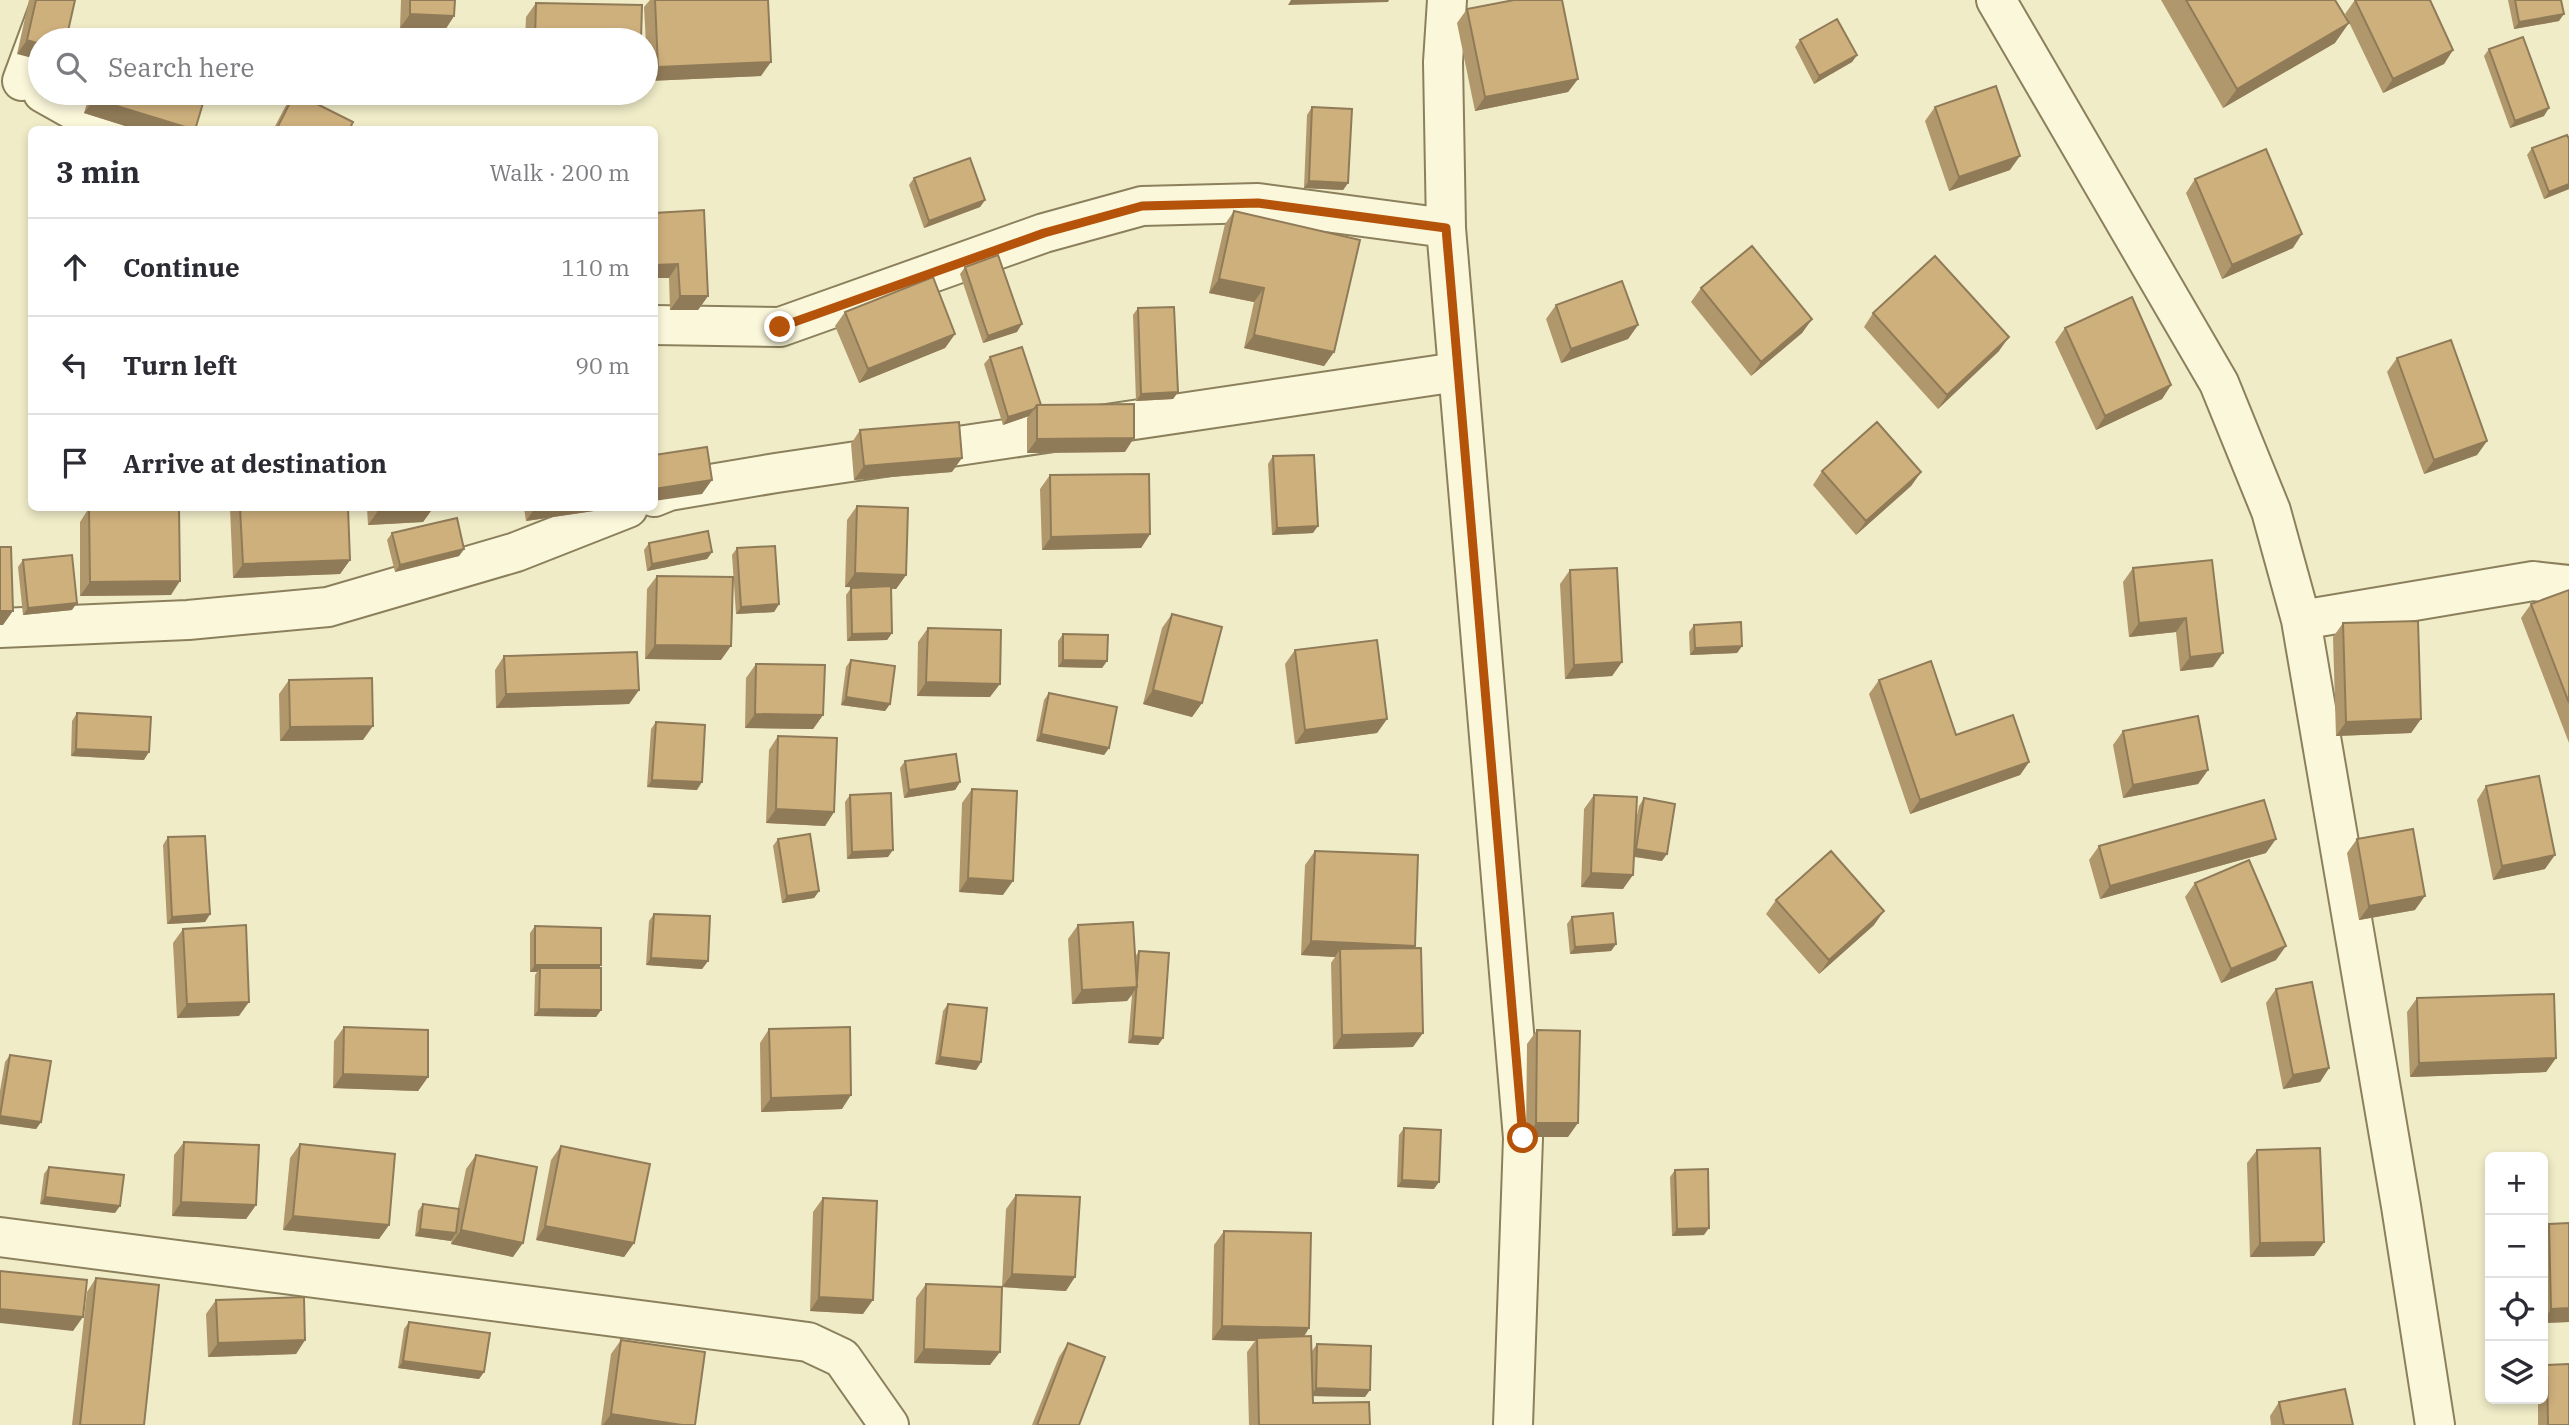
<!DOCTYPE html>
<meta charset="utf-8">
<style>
body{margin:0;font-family:"IBM Plex Serif",serif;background:#f7f7f7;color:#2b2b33}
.controls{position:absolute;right:21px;bottom:21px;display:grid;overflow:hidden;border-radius:10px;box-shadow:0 4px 10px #0003}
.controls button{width:63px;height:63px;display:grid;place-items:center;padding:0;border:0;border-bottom:2px solid #e1e1e2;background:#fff;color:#2b2b33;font:35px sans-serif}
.stop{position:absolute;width:21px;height:21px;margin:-16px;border:5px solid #b45309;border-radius:50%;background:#fff}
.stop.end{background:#b45309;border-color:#fff;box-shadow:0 2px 7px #0008}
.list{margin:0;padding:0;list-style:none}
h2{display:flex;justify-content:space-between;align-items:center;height:91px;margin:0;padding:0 28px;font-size:30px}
h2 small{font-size:23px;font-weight:400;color:#7c7c81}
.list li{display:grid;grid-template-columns:46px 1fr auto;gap:21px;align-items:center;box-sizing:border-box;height:98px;padding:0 28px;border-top:2px solid #e1e1e2}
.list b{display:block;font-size:26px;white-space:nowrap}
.list em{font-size:23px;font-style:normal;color:#7c7c81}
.icon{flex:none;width:38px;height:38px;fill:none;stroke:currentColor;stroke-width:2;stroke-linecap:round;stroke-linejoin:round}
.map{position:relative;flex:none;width:2569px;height:1425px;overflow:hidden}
.search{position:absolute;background:#fff;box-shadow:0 4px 10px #0003;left:28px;top:28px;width:630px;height:77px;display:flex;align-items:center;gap:18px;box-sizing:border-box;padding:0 24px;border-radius:38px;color:#7c7c81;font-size:26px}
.panel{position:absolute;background:#fff;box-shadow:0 4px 10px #0003;left:28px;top:126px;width:630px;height:385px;border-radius:10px}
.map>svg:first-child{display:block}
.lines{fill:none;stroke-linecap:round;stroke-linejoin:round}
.street-casing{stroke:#8c805c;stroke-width:42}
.street{stroke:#faf7db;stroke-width:38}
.wall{fill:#b1976c}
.shaded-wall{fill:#907b58}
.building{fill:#ceb07d;stroke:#907b58;stroke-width:2}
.route{stroke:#b45309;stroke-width:9}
</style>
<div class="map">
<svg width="2569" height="1425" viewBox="0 0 2569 1425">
<rect width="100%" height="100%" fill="#f0ecc8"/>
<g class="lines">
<g class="street-casing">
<path id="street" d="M1447,0l-4,62 3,166 77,910 -10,287
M1996,0l223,383 52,128 30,109 100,586 34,219
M22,81l30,-81
M43,93l66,37
M654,325l126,2 264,-94 98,-27 116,-3 188,25
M654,497l15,-6 107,-18 681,-101
M2301,620l232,-39 36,4
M0,628l188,-8 140,-13 188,-55 112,-44
M0,1237l808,105 34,16 47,67"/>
</g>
<use href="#street" class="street"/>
</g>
<path class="wall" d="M29,0h46l-58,54z
M401,0h54l-1,16 -9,14 -45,-2z
M650,0h118l-7,76 -113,5 -4,-74z
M2161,0h174v43l-112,65z
M2355,0l98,50 -9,14 -61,29 -38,-79z
M2508,0h53l-2,21 -45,8z
M536,3l105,37h-116l1,-23z
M1467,9l111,70 -10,13 -93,19 -18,-88z
M399,33l62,7h-67z
M1800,40l57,15 -5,7 -38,22 -19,-37z
M2489,49l55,67 -34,12 -26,-72z
M90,93h116l-11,37h-57l-54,-17z
M295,93l54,37h-76l12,-23z
M1312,107l36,76 -5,7 -39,-2 3,-73z
M1935,107l75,63 -61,21 -24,-70z
M2532,148l37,41 -25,10 -17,-44z
M914,178l71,22 -5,7 -56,21 -15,-43z
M2195,179l98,69 -71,31 -36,-86z
M1234,211l100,141 -10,14 -80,-18 10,-46 -45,-9 16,-69z
M654,213l54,83 -10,14h-28l-1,-32h-15z
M965,267l52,65 -34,11 -23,-69z
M1701,288l111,31 -10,14 -51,43 -60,-74z
M1556,305l82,20 -10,14 -67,24 -15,-44z
M1138,308l40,84 -5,7 -37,2 -3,-86z
M845,312l110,22 -10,14 -86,35 -24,-57z
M1873,313l126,38 -61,58 -74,-82z
M2065,328l106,57 -9,14 -66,31 -41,-88z
M990,357l51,48 84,47 -98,1v-35l2,-2 -26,9 -19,-61z
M2397,358l90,83 -10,14 -53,19 -37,-102z
M860,430l92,42 -98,8 -3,-36z
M1273,456l40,77 -41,2 -4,-71z
M1822,471l99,1 -10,14 -55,49 -43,-50z
M1050,475l100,59 -9,14 -99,2 -2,-61z
M857,506l49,69 -10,14 -5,-1 1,45 -5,7 -40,1 -1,-46 5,-7 7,-1h-13l2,-67z
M89,508l82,87 -91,1v-74z
M230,508h118l2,52 -10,14 -107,4z
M367,508h66l-10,14 -55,3z
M524,508h90l-88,13z
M392,533l72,16 -5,7 -64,16 -8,-32z
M649,543l63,9 -5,7 -60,12 -3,-21z
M737,548l42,56 -5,8 -38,2 -4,-59z
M23,560l49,50 -49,5 -5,-48z
M2212,560l1,107 -33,4 -4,-39 -47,5 -6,-55 10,-14z
M1570,570l52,92 -10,14 -47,3 -5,-95z
M657,576l64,84 -76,-1 2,-70z
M2569,590v153l-48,-125 10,-14z
M1172,614l30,89 -10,14 -49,-13 19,-76z
M2343,623l78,96 -10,14 -75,3 -3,-99z
M1694,625l48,21 -5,7 -47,2 -1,-23z
M928,628l62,69 -73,-1 1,-54z
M1063,634l44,27 -5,7 -44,-1v-26z
M1295,650l92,69 -10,14 -82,11 -10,-80z
M504,656l135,34 -10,14 -133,4 -1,-38z
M851,660l39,44 -5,7 -44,-6 5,-38z
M756,664l67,51 -10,14 -68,-1 1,-50z
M289,680l74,60 -83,1 -1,-47z
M1879,680l77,55 73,27 -9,13 -110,39 -41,-120z
M1049,693l60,55 -5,7 -68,-14 8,-41z
M77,713l67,47 -73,-4 1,-35z
M656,722l41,68 -50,-3 4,-58z
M2123,731l85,39 -10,14 -75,14 -10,-53z
M778,736l56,76 -9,14 -59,-3 3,-73z
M905,761l55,21 -5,8 -51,8 -4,-30z
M2486,786l59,83 -52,11 -16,-80z
M972,789l31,106 -44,-3 3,-89z
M850,795l38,62 -41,2 -2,-57z
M1594,795l41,30 4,-19 5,-8 18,63 -28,-4 -11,32 -42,-2 3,-78z
M168,837l42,77 -5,8 -38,2 -4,-79z
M778,839l41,52 -5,7 -32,5 -9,-57z
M2357,839l58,71 -56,10 -12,-67z
M2099,846l167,7 -166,46 -11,-39z
M1315,851l100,95 -2,3v98l-80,2 -2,-86 4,-6 -34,-2 4,-90z
M2195,883l81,77 -55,23 -36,-86z
M1776,900l98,25 -55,49 -53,-60z
M654,914l54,47 -6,8 -56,-4 3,-44z
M1572,917l44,27 -5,7 -41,3 -3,-30z
M1078,925l57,32 4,-6 24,87 -5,7 -30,-2 4,-48 -5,6 -55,3 -4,-65z
M535,926l66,39 -2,3 2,42 -5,7 -62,-1 1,-41 2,-3h-7v-39z
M183,929l56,87 -62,2 -4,-75z
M2276,989l53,79 -9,14 -37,7 -17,-86z
M2417,998l139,60 -10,14 -136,5 -3,-65z
M948,1004l33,58 -5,8 -41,-6 8,-53z
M344,1027l84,50 -10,14 -85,-3 1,-47z
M769,1029l73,80 -81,3 -1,-69z
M1537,1030l31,107h-42l1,-93z
M10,1055l31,67 -5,7 -36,-5v-33l5,-29z
M1404,1128l30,61 -37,-2 2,-52z
M184,1142l72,63 -10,14 -74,-3 2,-61z
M300,1144l89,81 -10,14 -96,-9 7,-72z
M561,1146l73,97 -10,14 -88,-17 15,-80z
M2257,1150l67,92 -10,14 -64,1 -3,-94z
M476,1155l37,102 -62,-13 1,-5 -1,2 -36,-5 3,-25 5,-7 35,4 8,-39z
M49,1167l66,46 -75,-9 4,-30z
M1675,1170l29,65 -32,1 -2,-59z
M1016,1195l50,96 -64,-4 4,-78z
M823,1198l40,116 -53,-3 3,-99z
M2549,1224l20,98 -26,1v-90z
M1224,1231l85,97 -5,9 8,26v-12l5,-7 48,53 -52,-1v7l57,22h-121l-2,-73 8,-11 -43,-1 2,-95z
M96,1278l48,147h-72l15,-133z
M926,1284l64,81 -76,-2 2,-65z
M216,1300l89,40 -9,14 -88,3 -2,-43z
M409,1322l75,50 -5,7 -81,-11 6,-39z
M621,1340l74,85h-94l10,-71z
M1068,1343l11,82h-47l27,-68z
M2547,1365l22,60h-31v-26h5v-28z
M2279,1402l74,23h-82l-1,-9z"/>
<path class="shaded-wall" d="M1291,0h98l-1,2 -100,3z
M410,14l44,2 -9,14 -45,-2z
M2564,14l-5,7 -45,8 5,-7z
M2349,23l-14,20 -112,65 14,-19z
M27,40l13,4v16l-23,-6z
M2453,50l-9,14 -61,29 10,-14z
M1857,55l-5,7 -38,22 5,-8z
M771,62l-10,14 -113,5 10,-14z
M1578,79l-10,13 -93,19 10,-14z
M94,99l99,31h-55l-54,-17z
M2549,108l-5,8 -34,12 5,-7z
M2020,156l-10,14 -61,21 10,-14z
M1309,181l39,2 -5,7 -39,-2z
M2569,184v5l-25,10 5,-7z
M985,200l-5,7 -56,21 5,-7z
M2302,234l-9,14 -71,31 10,-14z
M678,264l-9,14h-15v-13z
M1219,279l45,9 -10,14 -45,-9z
M680,296h28l-10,14h-28z
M1812,319l-10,14 -51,43 10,-14z
M1022,324l-5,8 -34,11 5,-7z
M1638,325l-10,14 -67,24 10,-14z
M955,334l-10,14 -86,35 9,-14z
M1254,335l80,17 -10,14 -80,-18z
M2009,337l-10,14 -61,58 9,-14z
M2171,385l-9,14 -66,31 9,-14z
M1178,392l-5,7 -37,2 5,-7z
M1034,409l-5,7 -26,9 5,-8z
M1134,438l-9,14 -98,1 10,-14z
M2487,441l-10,14 -53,19 10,-14z
M962,458l-10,14 -98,8 10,-14z
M1921,472l-10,14 -55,49 10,-14z
M712,480l-10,14 -48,7v-12z
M433,508l-10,14 -55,3 10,-14z
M535,508h79l-88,13z
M1318,526l-5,7 -41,2 5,-7z
M1150,534l-9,14 -99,2 9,-13z
M464,549l-5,7 -64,16 5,-7z
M712,552l-5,7 -60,12 5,-7z
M350,560l-10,14 -107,4 10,-14z
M855,573l51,2 -10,14 -51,-2z
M180,581l-9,14 -91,1 10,-14z
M77,603l-5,7 -49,5 5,-7z
M779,604l-5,8 -38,2 5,-7z
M0,611h13l-10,14h-3z
M2186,618l-10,14 -47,5 10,-14z
M892,633l-5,7 -40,1 5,-7z
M655,645l76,1 -10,14 -76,-1z
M1742,646l-5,7 -47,2 5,-7z
M2223,653l-10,14 -33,4 10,-14z
M1063,660l44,1 -5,7 -44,-1z
M1622,662l-10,14 -47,3 9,-14z
M926,682l74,2 -10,13 -73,-1z
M639,690l-10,14 -133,4 10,-14z
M1153,690l49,13 -10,14 -49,-13z
M846,697l44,7 -5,7 -44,-6z
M755,714l68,1 -10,14 -68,-1z
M1387,719l-10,14 -82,11 10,-14z
M2421,719l-10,14 -75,3 10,-14z
M373,726l-10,14 -83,1 10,-14z
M1041,734l68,14 -5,7 -68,-14z
M76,749l73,3 -5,8 -73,-4z
M2029,762l-9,13 -110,39 10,-14z
M2208,770l-10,14 -75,14 10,-13z
M652,780l50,2 -5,8 -50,-3z
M960,782l-5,8 -51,8 5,-8z
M776,809l58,3 -9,14 -59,-3z
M2276,839l-10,14 -166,46 10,-13z
M1636,849l31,5 -5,7 -31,-5z
M893,850l-5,7 -41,2 5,-7z
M2555,855l-10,14 -52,11 9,-14z
M1591,873l42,2 -10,14 -42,-2z
M968,878l45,3 -10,14 -44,-3z
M819,891l-5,7 -32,5 5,-7z
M2425,896l-10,14 -56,10 10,-14z
M1884,911l-10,14 -55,49 10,-14z
M210,914l-5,8 -38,2 5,-7z
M1311,941l104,5 -10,14 -65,-11 -5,8 -34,-2z
M1616,944l-5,7 -41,3 5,-7z
M2286,946l-10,14 -55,23 10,-14z
M651,958l57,3 -6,8 -56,-4z
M535,965h66l-5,7 -56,-4 -3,4h-7z
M1137,987l-10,14 -55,3 10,-14z
M249,1002l-10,14 -62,2 10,-14z
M539,1009l62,1 -5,7 -62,-1z
M1423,1033l-10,14 -80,2 9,-14z
M1133,1036l30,2 -5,7 -30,-2z
M940,1057l41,5 -5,8 -41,-6z
M2556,1058l-10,14 -136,5 9,-14z
M2329,1068l-9,14 -37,7 10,-14z
M343,1074l85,3 -10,14 -85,-3z
M851,1095l-9,14 -81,3 10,-14z
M0,1116l41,6 -5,7 -36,-5z
M1536,1123h42l-10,14h-42z
M1402,1180l37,2 -5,7 -37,-2z
M45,1197l75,9 -5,7 -75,-9z
M181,1202l75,3 -10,14 -74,-3z
M293,1216l96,9 -10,14 -96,-9z
M545,1226l89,17 -10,14 -88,-17z
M1709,1228l-5,7 -32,1 5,-7z
M420,1229l36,4 -5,8 -36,-5z
M461,1230l62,13 -10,14 -62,-13z
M2324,1242l-10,14 -64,1 10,-14z
M1012,1274l63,3 -9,14 -64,-4z
M819,1297l54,3 -10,14 -53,-3z
M2569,1308v14l-26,1 8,-14z
M0,1309l83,8 -10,14 -73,-8z
M1222,1326l87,2 -9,14 -43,-4 -2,3 -43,-1z
M305,1340l-9,14 -88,3 10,-14z
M924,1349l76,3 -10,13 -76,-2z
M403,1361l81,11 -5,7 -81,-11z
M1316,1388l54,2 -5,7 -54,-1z
M611,1414l71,11h-79z"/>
<path class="building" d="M36,0h39l-9,40h-26v4l-13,-4z
M410,0h45l-1,16 -44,-2z
M655,0h113l3,62 -113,5z
M1514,0h48l16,79 -93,18 -18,-88z
M2186,0h149l14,23 -112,66z
M2355,0h75l23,50 -60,29z
M2515,0h46l3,14 -45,8z
M536,3l106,2 -1,35h-106z
M1837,19l20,36 -38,21 -19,-36z
M461,31v9h-62v-7z
M2523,37l26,71 -34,13 -26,-72z
M1996,86l24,70 -61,21 -24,-70z
M96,93h110l-11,37 -101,-31z
M295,93l58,29 -4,8h-73z
M1312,107l40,2 -4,74 -39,-2z
M2567,135l2,4v45l-20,8 -17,-44z
M2266,149l36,85 -70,31 -37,-86z
M970,158l15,42 -56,21 -15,-43z
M704,210l4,86h-28l-2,-32 -24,1v-52z
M1234,211l126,29 -26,112 -80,-17 10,-47 -45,-9z
M1752,246l60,73 -51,43 -60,-74z
M998,255l24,69 -34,12 -23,-69z
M1935,256l74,81 -62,58 -74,-82z
M933,277l22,57 -87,35 -23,-57z
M1622,281l16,44 -67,24 -15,-44z
M2132,297l39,88 -66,31 -40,-88z
M1174,307l4,85 -37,2 -3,-86z
M2451,340l36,101 -53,19 -37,-102z
M1022,347l19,58h-4l-3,4 -26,8 -18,-60z
M1134,404v34l-97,1v-34z
M959,422l3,36 -98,8 -4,-36z
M1877,422l44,50 -55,49 -44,-50z
M707,447l5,33 -58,9v-34z
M1314,455l4,71 -41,2 -4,-72z
M1149,474l1,60 -99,3 -1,-62z
M857,506l51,2 -2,67 -51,-2z
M89,508h90l1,73 -90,1z
M240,508h108l2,52 -107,4z
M377,508h56l-55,3z
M457,518l7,31 -64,16 -8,-32z
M708,531l4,21 -60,12 -3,-21z
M775,546l4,58 -38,3 -4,-59z
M0,547h11l2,64h-13z
M72,555l5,48 -49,5 -5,-48z
M2212,560l11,93 -33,4 -4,-39 -47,5 -6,-55z
M1617,568l5,94 -48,3 -4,-95z
M657,576l76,1 -2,69 -76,-1z
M891,586l1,47 -40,1 -1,-46z
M2569,590v113l-38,-99z
M1172,614l50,13 -20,76 -49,-13z
M2418,621l3,98 -75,3 -3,-99z
M1741,622l1,24 -47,2 -1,-23z
M928,628l73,2 -1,54 -74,-2z
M1063,634l45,1 -1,26 -44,-1z
M1377,640l10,79 -82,11 -10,-80z
M637,652l2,38 -133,4 -2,-38z
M851,660l44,6 -5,38 -44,-7z
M1931,661l25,74 57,-20 16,47 -109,38 -41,-120z
M756,664l69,1 -2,50 -68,-1z
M372,678l1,48 -83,1 -1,-47z
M1049,693l68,14 -8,41 -68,-14z
M77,713l74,4 -2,35 -73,-3z
M2198,716l10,54 -75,15 -10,-54z
M656,722l49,3 -3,57 -50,-2z
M778,736l59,2 -3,74 -58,-3z
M956,754l4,28 -51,8 -4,-29z
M2539,776l16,79 -53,11 -16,-80z
M972,789l45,2 -4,90 -45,-3z
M891,793l2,57 -41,2 -2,-57z
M1594,795l43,2 -4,78 -42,-2z
M1644,798l31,6 -8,50 -31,-5z
M2264,800l12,39 -166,47 -11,-40z
M2413,829l12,67 -56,10 -12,-67z
M810,834l9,57 -32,5 -9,-57z
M205,836l5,78 -38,3 -4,-80z
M1315,851l103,4 -3,91 -104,-5z
M1831,851l53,60 -55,49 -53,-60z
M2249,860l37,86 -55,23 -36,-86z
M1613,913l3,31 -41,3 -3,-30z
M654,914l56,2 -2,45 -57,-3z
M1133,922l4,65 -55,3 -4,-65z
M246,925l3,77 -62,2 -4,-75z
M535,926l66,2v37h-66z
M1421,948l2,85 -81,2 -2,-86z
M1139,951l30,2 -6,85 -30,-2z
M540,968h61v42l-62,-1z
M2312,982l17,86 -36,7 -17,-86z
M2554,994l2,64 -137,5 -2,-65z
M948,1004l39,4 -6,54 -41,-5z
M344,1027l84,3v47l-85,-3z
M850,1027l1,68 -80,3 -2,-69z
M1537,1030l43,1 -2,92h-42z
M10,1055l41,6 -10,61 -41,-6z
M1404,1128l37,2 -2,52 -37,-2z
M184,1142l75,3 -3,60 -75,-3z
M300,1144l95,10 -6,71 -96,-9z
M561,1146l89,18 -16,79 -89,-17z
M2320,1148l4,94 -64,1 -3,-93z
M476,1155l61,12 -14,76 -62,-13z
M49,1167l75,8 -4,31 -75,-9z
M1708,1169l1,59 -32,1 -2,-59z
M1016,1195l64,2 -5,80 -63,-3z
M823,1198l54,3 -4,99 -54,-3z
M423,1204l36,5 -3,24 -36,-4z
M2569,1223v85l-18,1 -2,-85z
M1224,1231l87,2 -2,95 -87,-2z
M0,1271l87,9 -4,37 -83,-8z
M96,1278l63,7 -15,140h-64z
M926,1284l76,3 -2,65 -76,-3z
M304,1297l1,43 -87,3 -2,-43z
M409,1322l81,11 -6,39 -81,-11z
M1311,1336l2,67 56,-1 1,23h-111l-2,-87z
M621,1340l84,12 -10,73h-13l-71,-11z
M1068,1343l37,14 -26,68h-42z
M1317,1344l54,2 -1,44 -54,-2z
M2569,1364v61h-21l-1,-60z
M2345,1389l8,36h-69l-5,-23z"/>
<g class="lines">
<path class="route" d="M780,327l264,-94 98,-27 116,-3 188,25 77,910"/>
</g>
</svg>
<div class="controls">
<button>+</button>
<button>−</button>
<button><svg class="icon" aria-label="locate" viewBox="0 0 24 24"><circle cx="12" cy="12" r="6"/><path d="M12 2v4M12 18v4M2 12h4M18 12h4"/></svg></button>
<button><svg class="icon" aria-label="layers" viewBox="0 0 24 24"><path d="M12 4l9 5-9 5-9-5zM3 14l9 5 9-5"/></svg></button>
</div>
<div class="stop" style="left:1523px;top:1138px"></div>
<div class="stop end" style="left:780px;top:327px"></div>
<div class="search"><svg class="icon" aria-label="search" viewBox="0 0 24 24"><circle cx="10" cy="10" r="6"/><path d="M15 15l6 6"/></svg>Search here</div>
<section class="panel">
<h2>3 min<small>Walk · 200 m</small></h2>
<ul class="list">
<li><svg class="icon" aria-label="ahead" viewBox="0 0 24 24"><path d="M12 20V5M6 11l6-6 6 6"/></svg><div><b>Continue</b></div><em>110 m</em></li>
<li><svg class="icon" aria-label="left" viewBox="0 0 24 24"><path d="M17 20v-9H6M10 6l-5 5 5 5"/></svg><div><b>Turn left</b></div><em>90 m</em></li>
<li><svg class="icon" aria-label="arrive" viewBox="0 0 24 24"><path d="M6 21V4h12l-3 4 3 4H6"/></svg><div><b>Arrive at destination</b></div></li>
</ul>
</section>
</div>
